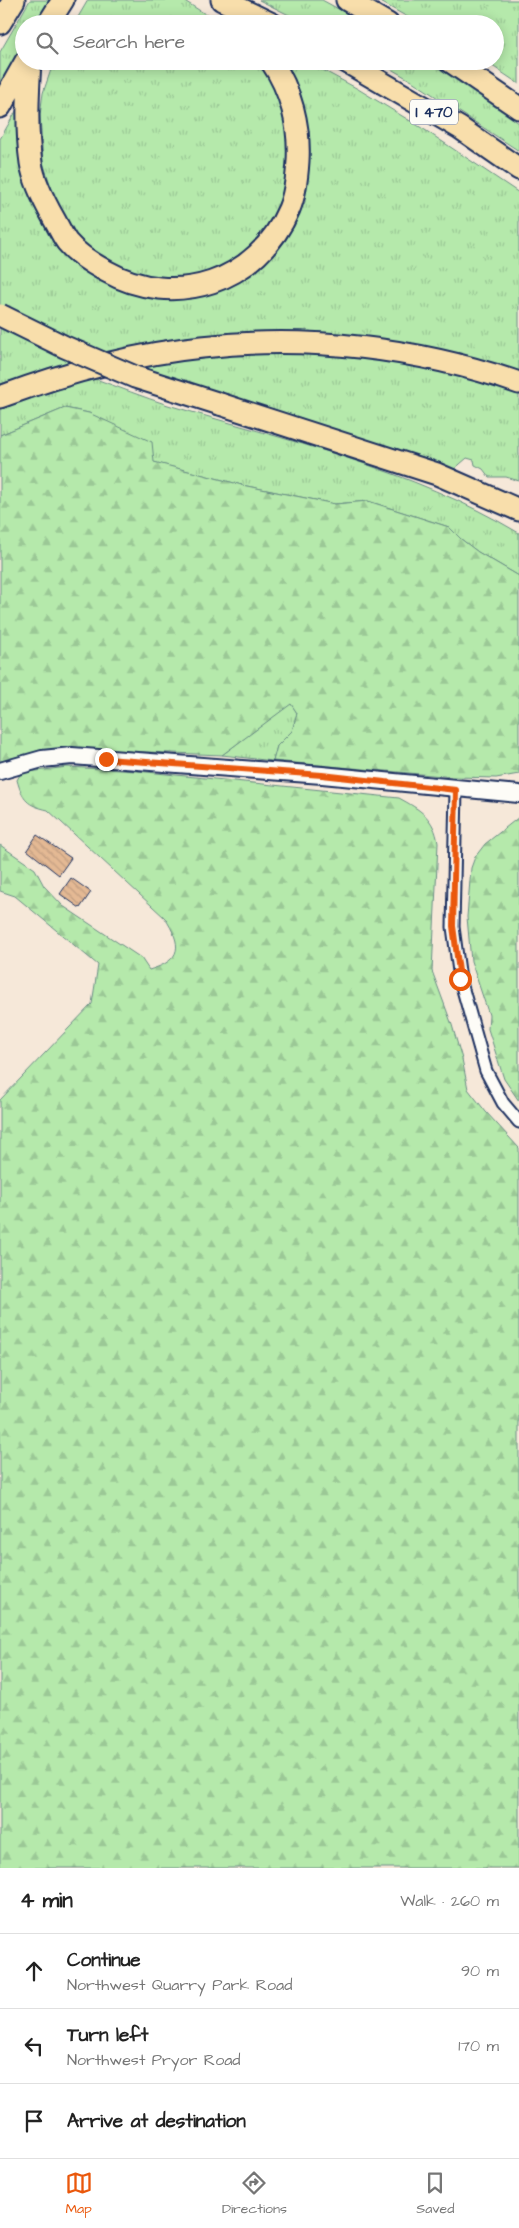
<!DOCTYPE html>
<meta charset="utf-8">
<style>
body{margin:0;font-family:"Architects Daughter",sans-serif;background:#f2f2f2;color:#222}
.stop{position:absolute;width:15px;height:15px;margin:-11px;border:4px solid #ea580c;border-radius:50%;background:#fff}
.stop.end{background:#ea580c;border-color:#fff;box-shadow:0 1px 5px #0008}
.list{margin:0;padding:0;list-style:none}
h2{display:flex;justify-content:space-between;align-items:center;height:65px;margin:0;padding:0 20px;font-size:21px}
h2 small{font-size:16px;font-weight:400;color:#767676}
.list li{display:grid;grid-template-columns:32px 1fr auto;gap:15px;align-items:center;box-sizing:border-box;height:75px;padding:0 20px;border-top:1px solid #e0e0e0}
.list b{display:block;font-size:19px;white-space:nowrap}
.list p{margin:0;font-size:16px;white-space:nowrap;color:#767676}
.list em{font-size:16px;font-style:normal;color:#767676}
.icon{flex:none;width:28px;height:28px;fill:none;stroke:currentColor;stroke-width:2;stroke-linecap:round;stroke-linejoin:round}
.map{position:relative;flex:none;width:519px;height:1868px;overflow:hidden}
.search{position:absolute;background:#fff;box-shadow:0 2px 12px #0003;left:15px;right:15px;top:15px;height:55px;display:flex;align-items:center;gap:12px;box-sizing:border-box;padding:0 18px;border-radius:28px;color:#767676;font-size:19px}
.sheet{height:290px;background:#fff}
nav{display:flex;justify-content:space-around;align-items:center;box-sizing:border-box;height:70px;border-top:1px solid #e0e0e0;background:#fff;font-size:14px;color:#767676}
nav a{display:grid;justify-items:center;gap:2px}
nav .on{color:#ea580c}
.map>svg:first-child{display:block}
.grass{fill:url(#grass-tufts);stroke:#688c84}
.forest{fill:url(#forest-firs);stroke:#688c84}
.building{fill:url(#building-back-hatch);stroke:#1b2f5e}
.lines{fill:none;stroke-linecap:round;stroke-linejoin:round}
.minor-casing{stroke:#1b2f5e;stroke-width:15}
.secondary-casing{stroke:#1b2f5e;stroke-width:20}
.motorway-casing{stroke:#1b2f5e;stroke-width:25}
.minor{stroke:#fdfcf7;stroke-width:11}
.secondary{stroke:#fdfcf7;stroke-width:16}
.motorway{stroke:#f8deab;stroke-width:21}
.motorway-bridge-casing{stroke:#1b2f5e;stroke-width:25;stroke-linecap:butt}
.motorway-bridge{stroke:#f8deab;stroke-width:21}
.route{stroke:#ea580c;stroke-width:6}
.labels{text-anchor:middle;stroke-width:4;stroke-linejoin:round;paint-order:stroke}
.shield{fill:#fdfcf7;stroke:#5f6c8c;stroke-width:1}
.shield-label{font-size:15px;font-weight:bold;fill:#1b2f5e}
</style>
<div class="map">
<svg width="519" height="1868" viewBox="0 0 519 1868">
<defs>
<pattern id="grass-tufts" width="24" height="20" patternUnits="userSpaceOnUse" patternTransform="scale(1.25)"><rect width="24" height="20" fill="#b5e9ab"/><path d="M3 7l-1-3M5 7V3M7 7l1-3M15 17l-1-3M17 17v-4M19 17l1-3" fill="none" stroke="#9bc896"/></pattern>
<pattern id="forest-firs" width="22" height="20" patternUnits="userSpaceOnUse" patternTransform="scale(1.25)"><rect width="22" height="20" fill="#b5e9ab"/><path d="M5 1l3.5 6h-7zM16 11l3.5 6h-7z" fill="#9bc896"/></pattern>
<pattern id="building-back-hatch" width="6" height="6" patternUnits="userSpaceOnUse" patternTransform="scale(1.25)"><rect width="6" height="6" fill="#e4b994"/><path d="M-1 5l2 2M0 0l6 6M5-1l2 2" fill="none" stroke="#c39f82"/></pattern>
</defs>
<rect width="100%" height="100%" fill="#f6e8d9"/>
<filter id="ink" filterUnits="userSpaceOnUse"><feTurbulence type="fractalNoise" baseFrequency=".02" numOctaves="2"/><feDisplacementMap in="SourceGraphic" scale="10" xChannelSelector="R" yChannelSelector="G"/><feConvolveMatrix kernelMatrix="1 2 1 2 8 2 1 2 1" color-interpolation-filters="sRGB"/></filter>
<g filter="url(#ink)">
<path class="grass" d="M30,0h21l-14,24h-13v22l-24,40v-34z
M88,0h95l38,24h-147z
M259,0h63l44,24h-59z
M377,0h142v84l-34,-23h10v-37h-75z
M54,61h208l11,17 20,61 -9,70 -45,52 -53,19 -45,-2 -42,-21 -18,-15 -24,-36 -14,-44 -3,-47 3,-22z
M282,61h24l52,28 67,41 94,63v184l-221,-40 -298,55v-253l23,-40 3,58 72,119 131,9 34,-20 21,-23 21,-40 5,-52 -1,-18 -7,-28z
M377,61h51l91,62v28l-107,-70z
M257,352c28,1 56,1 84,3 61,5 120,20 178,38v88l-13,-4h-17l-6,-8 -8,-4 -1,-5 -7,-2 -15,13 -318,-102 39,-8z
M93,378c25,9 50,19 75,27 118,35 244,64 351,128v43l-41,-24 -17,-13 -12,-12 -81,-26 -33,3 -93,-19 -89,-23 -46,-39 -18,-10 -24,-5 -65,27v-27z
M291,703l6,10 -5,19 -15,14 -4,15 -51,-6z"/>
<path class="forest" d="M65,408l24,5 63,29 2,20 88,23 93,19 33,-3 81,26 12,12 17,13 41,24v198l-23,4 -42,-1 -181,-16 4,-15 15,-15 5,-18 -6,-9 -69,51 -148,-6 -33,2 -41,12v-328z
M67,767l70,4 262,27c22,12 35,20 39,45l-6,128 20,54 10,34 6,30 18,23 33,36v720h-519v-768l92,-96 6,-39 -83,-69 -15,-5v-46l35,24 9,17 19,20 78,52 8,12c34,-10 33,-25 16,-52l-117,-108c-21,-5 -25,-9 -31,-30l4,-7z
M519,817v284l-15,-22 -16,-50 1,-14 -18,-54 -4,-44 4,-49 4,-11 10,-13z"/>
<path class="building" d="M37,835l34,23 -12,17 -32,-25z
M71,878l20,14 -11,16 -20,-14z"/>
<g class="lines">
<g class="minor-casing">
<path id="minor" d="M456,790l-3,137 7,52 26,92 17,32 16,19"/>
</g>
<g class="secondary-casing">
<path id="secondary" d="M0,771l42,-12 30,-3 250,19 197,19"/>
</g>
<g class="motorway-casing">
<path id="motorway" d="M222,0l50,24
M347,0l41,24
M0,23l14,-23
M48,24l15,-24
M30,61c-2,34 -4,68 1,102 3,19 14,40 23,56 4,7 8,16 13,23 10,12 26,22 39,29 69,39 152,11 183,-62 6,-14 8,-32 9,-48 2,-35 -7,-71 -27,-100
M345,61l115,67 59,41
M450,61l69,47
M0,107l26,-46
M0,397c65,-24 133,-43 202,-50 106,-12 216,1 317,36
M220,404l217,70 82,36"/>
</g>
<use href="#minor" class="minor"/>
<use href="#secondary" class="secondary"/>
<use href="#motorway" class="motorway"/>
<g class="motorway-bridge-casing">
<path id="motorway-bridge" d="M0,315l65,32 70,30 85,27"/>
</g>
<use href="#motorway-bridge" class="motorway-bridge"/>
</g>
</g>
<g class="lines" filter="url(#ink)">
<path class="route" d="M106,759l216,16 134,15 -3,136 7,53"/>
</g>
<g class="labels">
<rect class="shield" x="410" y="99.5" width="48" height="25" rx="4"/>
<g class="shield-label">
<text x="434" y="117">I 470</text>
</g>
</g>
</svg>
<div class="stop" style="left:460px;top:979px"></div>
<div class="stop end" style="left:106px;top:759px"></div>
<div class="search"><svg class="icon" aria-label="search" viewBox="0 0 24 24"><circle cx="10" cy="10" r="6"/><path d="M15 15l6 6"/></svg>Search here</div>
</div>
<section class="sheet">
<h2>4 min<small>Walk · 260 m</small></h2>
<ul class="list">
<li><svg class="icon" aria-label="ahead" viewBox="0 0 24 24"><path d="M12 20V5M6 11l6-6 6 6"/></svg><div><b>Continue</b><p>Northwest Quarry Park Road</p></div><em>90 m</em></li>
<li><svg class="icon" aria-label="left" viewBox="0 0 24 24"><path d="M17 20v-9H6M10 6l-5 5 5 5"/></svg><div><b>Turn left</b><p>Northwest Pryor Road</p></div><em>170 m</em></li>
<li><svg class="icon" aria-label="arrive" viewBox="0 0 24 24"><path d="M6 21V4h12l-3 4 3 4H6"/></svg><div><b>Arrive at destination</b></div></li>
</ul>
</section>
<nav>
<a class="on"><svg class="icon" aria-label="map" viewBox="0 0 24 24"><path d="M3 6l6-2 6 2 6-2v14l-6 2-6-2-6 2zM9 4v14M15 6v14"/></svg>Map</a>
<a><svg class="icon" aria-label="directions" viewBox="0 0 24 24"><path d="M12 3l9 9-9 9-9-9zM9 14v-3h6M13 9l2 2-2 2"/></svg>Directions</a>
<a><svg class="icon" aria-label="saved" viewBox="0 0 24 24"><path d="M7 4h10v16l-5-4-5 4z"/></svg>Saved</a>
</nav>
